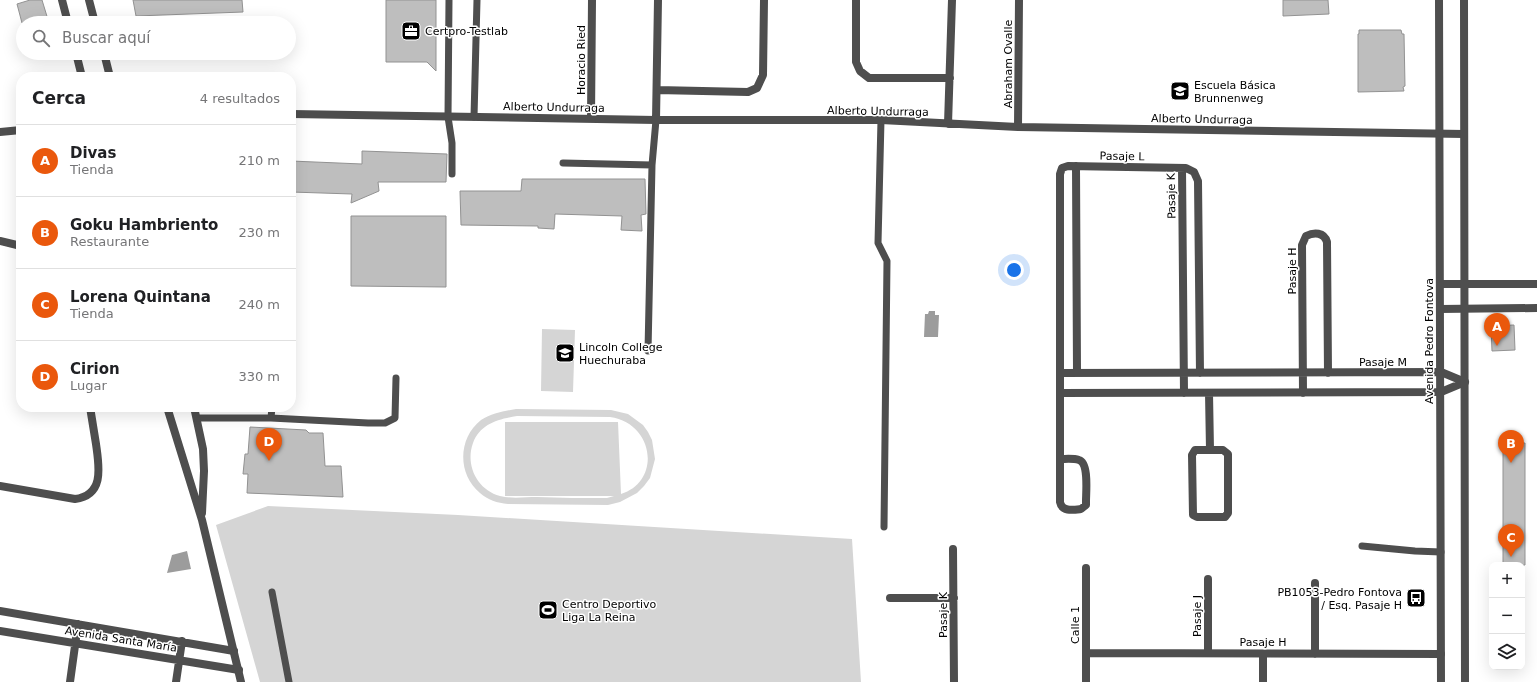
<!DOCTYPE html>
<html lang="es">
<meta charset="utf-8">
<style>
body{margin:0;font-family:"DejaVu Sans",sans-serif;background:#f6f6f6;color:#202124}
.controls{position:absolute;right:12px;bottom:12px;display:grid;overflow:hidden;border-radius:8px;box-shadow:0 4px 16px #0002}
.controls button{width:36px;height:36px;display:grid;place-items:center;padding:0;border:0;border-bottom:1px solid #e0e0e0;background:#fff;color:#202124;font:20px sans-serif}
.you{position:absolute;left:1014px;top:270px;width:14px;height:14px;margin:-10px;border:3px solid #fff;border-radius:50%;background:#1a73e8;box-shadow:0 0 0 6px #1a73e833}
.badge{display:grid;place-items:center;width:26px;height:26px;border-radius:50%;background:#ea580c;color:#fff;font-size:13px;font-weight:700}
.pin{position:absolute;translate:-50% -33px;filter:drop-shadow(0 1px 2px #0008)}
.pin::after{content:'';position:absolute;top:21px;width:14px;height:12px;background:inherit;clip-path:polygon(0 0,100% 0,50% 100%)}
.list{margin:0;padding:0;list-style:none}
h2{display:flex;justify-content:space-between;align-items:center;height:52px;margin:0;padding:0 16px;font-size:17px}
h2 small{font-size:13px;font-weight:400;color:#757577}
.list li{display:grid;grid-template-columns:26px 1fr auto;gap:12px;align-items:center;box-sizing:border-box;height:72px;padding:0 16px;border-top:1px solid #e0e0e0}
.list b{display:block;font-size:15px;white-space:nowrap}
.list p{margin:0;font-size:13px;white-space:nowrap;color:#757577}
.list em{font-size:13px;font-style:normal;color:#757577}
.icon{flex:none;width:22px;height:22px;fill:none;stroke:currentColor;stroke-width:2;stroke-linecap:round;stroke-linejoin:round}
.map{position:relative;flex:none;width:1537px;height:682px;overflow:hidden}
.search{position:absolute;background:#fff;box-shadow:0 4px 16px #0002;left:16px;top:16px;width:280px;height:44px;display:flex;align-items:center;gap:10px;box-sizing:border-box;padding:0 14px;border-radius:22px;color:#757577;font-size:15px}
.panel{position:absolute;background:#fff;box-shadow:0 4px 16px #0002;left:16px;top:72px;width:280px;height:340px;border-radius:16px}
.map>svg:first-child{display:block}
.green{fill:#d5d5d5;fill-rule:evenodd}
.water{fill:#9c9c9c}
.building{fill:#bebebe;stroke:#929292}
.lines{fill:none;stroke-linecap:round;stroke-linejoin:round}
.service{stroke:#4e4e4e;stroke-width:7}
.minor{stroke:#4e4e4e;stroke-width:8}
.tertiary{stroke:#4e4e4e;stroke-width:8}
.labels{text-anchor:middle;stroke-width:3;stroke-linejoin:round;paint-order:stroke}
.poi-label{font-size:11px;fill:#000;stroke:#fff;text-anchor:start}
.street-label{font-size:11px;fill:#000;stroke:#fff}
</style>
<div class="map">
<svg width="1537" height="682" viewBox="0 0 1537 682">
<rect width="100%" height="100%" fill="#fff"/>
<path class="green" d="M542,329l33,1 -2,62 -32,-1z
M516,409l95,1 17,4 15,11 5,7 4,8 3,19 -5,19 -6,8 -7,7 -17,9 -12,3 -100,-1c-11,-1 -20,-4 -28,-11 -23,-19 -22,-55 1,-73 11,-7 23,-9 35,-11zM517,416l93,1c44,6 52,64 11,77l-3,-72h-113v74h109l-7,2c-24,0 -47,0 -70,-1 -12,0 -25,2 -37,-1 -23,-6 -35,-31 -27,-53 7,-19 25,-24 44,-27z
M268,506l190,9 394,24 9,143h-601l-44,-157z"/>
<path class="water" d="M929,311h6v4h4l-1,22h-14l1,-23h3z
M187,551l4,18 -24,4 5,-18z"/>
<path class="building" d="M30,0h12l7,23h-27l-5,-19z
M133,0h109l1,12 -107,4z
M386,0h50v71l-9,-9h-41z
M1283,0h45l1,14 -46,2z
M1359,30h42l1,4h2l1,52 -2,1 1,4 -46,1v-58h1z
M362,151l85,3 -1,28h-68l1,9 -28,12 1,-9 -61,-2v-31l71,3z
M522,179h123l1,35 -5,1 1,16 -21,-1 1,-14 -67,-2 -1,15 -16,-1v-2l-77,-1 -1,-34h61z
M351,216h95v71l-95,-1z
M1514,325l1,25 -23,1 -1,-25z
M250,427l56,3 3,3h14l2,33h16l2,31 -96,-4 1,-19h-5l2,-20h3z
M1525,443v122h-22v-121z"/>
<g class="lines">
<path class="service" d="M449,0l-1,117 4,26v31
M474,117l3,-117
M881,120l-3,123 9,18 -3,266
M563,163l89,2
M648,351l4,-186 4,-45
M197,418h74l97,5h17l10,-5 1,-40
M271,418l1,-11
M1362,546l53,5 26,1
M272,592l17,90"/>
<path class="minor" d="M856,0v62l4,9 9,7h81
M657,90l91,2 9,-4 6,-13 1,-75
M291,114l365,6h225l137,7 446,7
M591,119l1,-119
M656,120l2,-120
M948,124l4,-124
M1018,127l1,-127
M0,132l21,-2
M1076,166l1,207
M1182,168l2,225
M0,241l21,5
M1440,284h97
M1440,309l97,-1
M1060,373l381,-1 24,10
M1060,393l381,-1 24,-10
M1209,393l1,57
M1303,393l-1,-148 4,-9c8,-4 18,-4 21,6l1,131
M1195,450h28l5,4v59l-3,4h-28l-4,-2 -1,-60z
M1060,459c6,0 13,-1 19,1 10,3 7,32 7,41v4l-5,4c-8,1 -19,3 -21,-7v-328l2,-6 6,-2 118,2 8,4 4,9 2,192
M0,486l75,13c30,-4 24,-33 21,-55 -2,-12 -4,-25 -6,-37
M953,549l1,133
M1086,568v114
M1208,579v74
M890,598h64
M0,611l234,40
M0,631l239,39
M1086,653l355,1
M1263,654v28
M1315,654v-71
M70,682l8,-58
M176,682l6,-41"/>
<path class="tertiary" d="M62,0l6,23
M89,0l6,23
M1439,0l2,682
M1464,0l1,682
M76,53l6,24
M104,53l6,24
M167,407l35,113 39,162
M194,407l9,42 1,22 -2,42"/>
</g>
<defs>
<g id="office-square" transform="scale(1)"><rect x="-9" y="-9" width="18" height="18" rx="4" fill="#000" stroke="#fff"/><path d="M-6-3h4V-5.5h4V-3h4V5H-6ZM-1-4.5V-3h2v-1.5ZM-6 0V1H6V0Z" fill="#fff"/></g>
<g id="school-square" transform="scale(1)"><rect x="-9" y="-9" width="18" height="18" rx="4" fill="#000" stroke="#fff"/><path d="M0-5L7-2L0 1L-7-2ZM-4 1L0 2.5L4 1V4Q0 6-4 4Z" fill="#fff"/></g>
<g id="bus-square" transform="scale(1)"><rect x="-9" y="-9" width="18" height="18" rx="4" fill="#000" stroke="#fff"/><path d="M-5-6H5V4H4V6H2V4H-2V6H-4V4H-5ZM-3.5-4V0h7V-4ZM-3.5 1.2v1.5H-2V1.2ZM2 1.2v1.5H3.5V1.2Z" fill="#fff"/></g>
<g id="stadium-square" transform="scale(1)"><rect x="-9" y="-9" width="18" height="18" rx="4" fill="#000" stroke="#fff"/><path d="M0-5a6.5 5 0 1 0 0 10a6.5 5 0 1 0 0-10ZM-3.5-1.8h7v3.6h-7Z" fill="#fff"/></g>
</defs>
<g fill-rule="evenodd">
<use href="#office-square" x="411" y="31"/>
<use href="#school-square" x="1180" y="91"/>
<use href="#school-square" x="565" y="353"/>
<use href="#bus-square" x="1416" y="598"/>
<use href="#stadium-square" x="548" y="610"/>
</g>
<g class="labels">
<g class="poi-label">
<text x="425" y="35">Certpro-Testlab</text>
<text x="1194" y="89">Escuela Básica<tspan x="1194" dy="13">Brunnenweg</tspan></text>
<text x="579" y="351">Lincoln College<tspan x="579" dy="13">Huechuraba</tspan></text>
<text x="1402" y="596" text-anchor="end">PB1053-Pedro Fontova<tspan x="1402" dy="13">/ Esq. Pasaje H</tspan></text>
<text x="562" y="608">Centro Deportivo<tspan x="562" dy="13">Liga La Reina</tspan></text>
</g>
<g class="street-label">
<text transform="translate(581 60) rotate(-90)" y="4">Horacio Ried</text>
<text transform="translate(1008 64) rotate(-90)" y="4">Abraham Ovalle</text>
<text transform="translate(554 107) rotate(1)" y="4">Alberto Undurraga</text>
<text transform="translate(878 111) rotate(1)" y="4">Alberto Undurraga</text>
<text transform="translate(1202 119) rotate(1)" y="4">Alberto Undurraga</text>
<text transform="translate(1122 156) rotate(1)" y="4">Pasaje L</text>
<text transform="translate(1171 196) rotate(-91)" y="4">Pasaje K</text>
<text transform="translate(1292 271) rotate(-90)" y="4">Pasaje H</text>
<text transform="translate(1429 341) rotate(-90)" y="4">Avenida Pedro Fontova</text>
<text x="1383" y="366">Pasaje M</text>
<text transform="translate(943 615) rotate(-90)" y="4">Pasaje K</text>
<text transform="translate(1197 616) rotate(-90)" y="4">Pasaje J</text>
<text transform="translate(1075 625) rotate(-90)" y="4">Calle 1</text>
<text transform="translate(121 639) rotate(9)" y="4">Avenida Santa María</text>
<text x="1263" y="646">Pasaje H</text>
</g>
</g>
</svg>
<div class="controls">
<button>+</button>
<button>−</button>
<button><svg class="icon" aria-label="layers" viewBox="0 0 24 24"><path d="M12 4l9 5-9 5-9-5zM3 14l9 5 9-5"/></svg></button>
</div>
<div class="you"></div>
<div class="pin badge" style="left:1497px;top:346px">A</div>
<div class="pin badge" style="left:1511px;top:463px">B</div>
<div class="pin badge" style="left:1511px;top:557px">C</div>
<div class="pin badge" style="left:269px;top:461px">D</div>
<div class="search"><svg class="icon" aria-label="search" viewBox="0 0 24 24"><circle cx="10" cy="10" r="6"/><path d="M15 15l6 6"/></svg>Buscar aquí</div>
<section class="panel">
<h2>Cerca<small>4 resultados</small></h2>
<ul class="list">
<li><span class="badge">A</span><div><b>Divas</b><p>Tienda</p></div><em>210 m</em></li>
<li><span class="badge">B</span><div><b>Goku Hambriento</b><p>Restaurante</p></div><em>230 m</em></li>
<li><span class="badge">C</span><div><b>Lorena Quintana</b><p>Tienda</p></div><em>240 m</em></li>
<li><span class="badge">D</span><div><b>Cirion</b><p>Lugar</p></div><em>330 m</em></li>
</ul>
</section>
</div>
